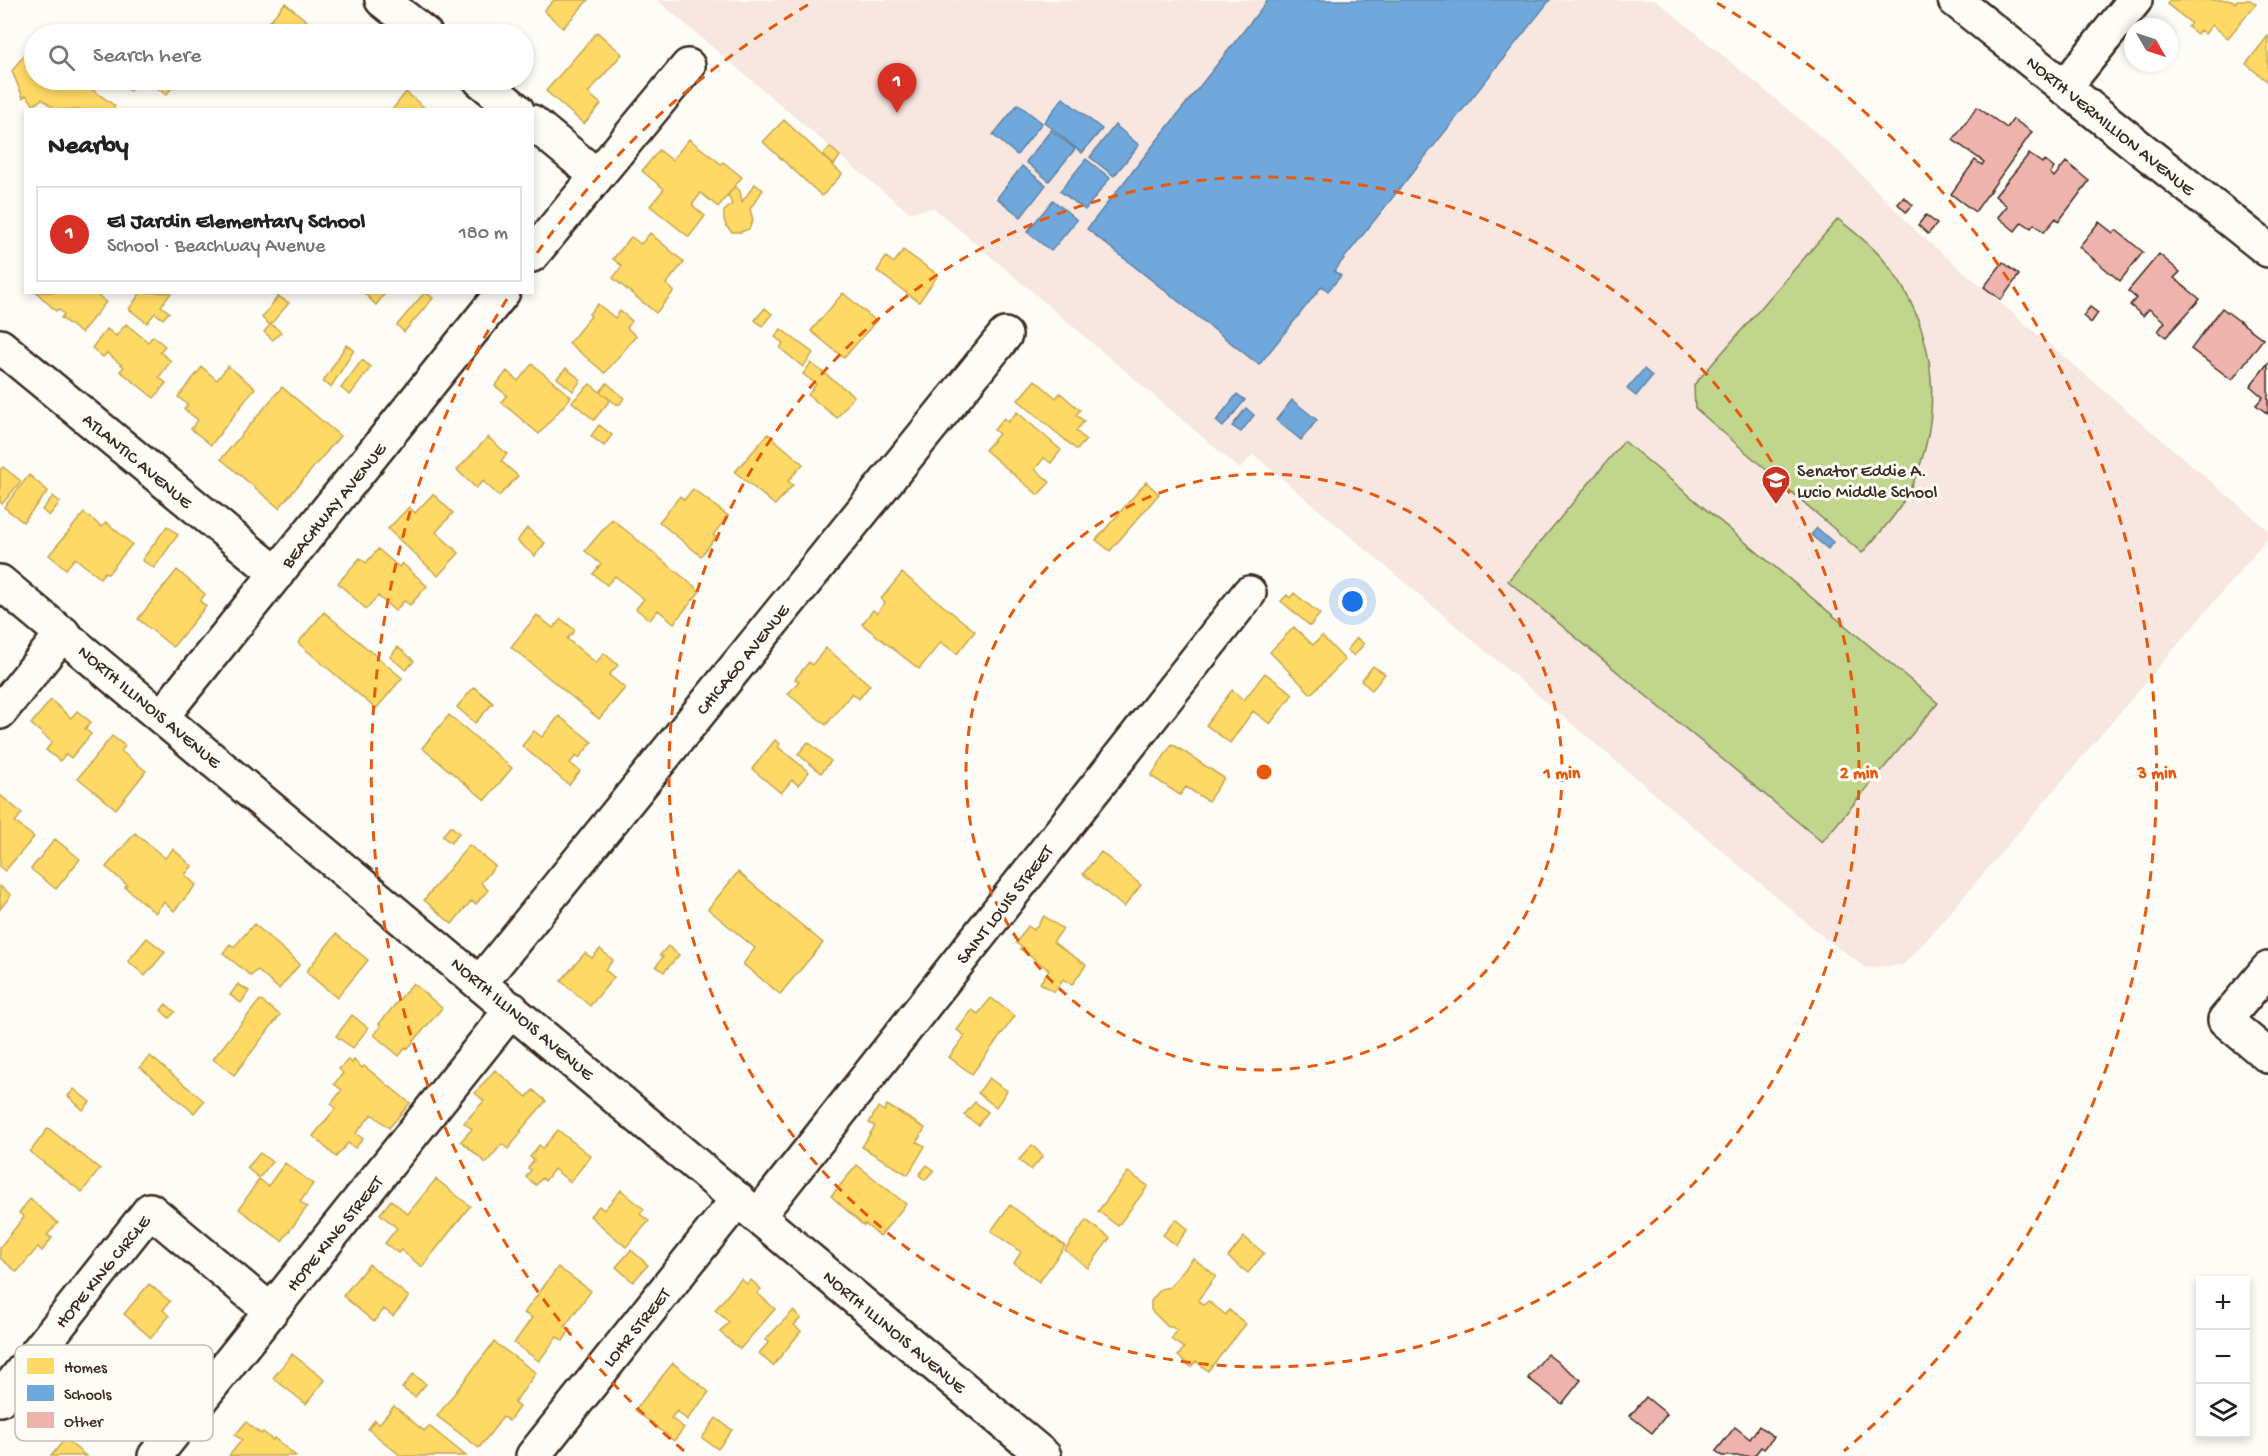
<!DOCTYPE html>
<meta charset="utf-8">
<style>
body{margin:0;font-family:"Gochi Hand",sans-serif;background:#f6f6f6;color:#202124}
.controls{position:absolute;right:18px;bottom:18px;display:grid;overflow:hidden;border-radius:0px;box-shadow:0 3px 9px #0003}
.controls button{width:54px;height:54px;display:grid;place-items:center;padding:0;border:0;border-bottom:2px solid #e0e0e0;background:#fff;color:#202124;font:30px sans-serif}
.compass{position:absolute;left:2124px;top:18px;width:54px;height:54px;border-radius:50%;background:#fff;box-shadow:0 3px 9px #0003;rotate:129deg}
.you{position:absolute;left:1353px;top:602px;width:21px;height:21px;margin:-15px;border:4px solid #fff;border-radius:50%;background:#1a73e8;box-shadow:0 0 0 9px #1a73e833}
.badge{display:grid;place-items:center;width:39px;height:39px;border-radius:50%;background:#d93025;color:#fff;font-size:20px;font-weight:700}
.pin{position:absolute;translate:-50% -50px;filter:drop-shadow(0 2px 3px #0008)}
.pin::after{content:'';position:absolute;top:32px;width:21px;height:18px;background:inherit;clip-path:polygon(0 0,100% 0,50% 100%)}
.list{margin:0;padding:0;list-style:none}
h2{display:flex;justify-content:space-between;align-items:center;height:78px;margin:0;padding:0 24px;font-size:26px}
h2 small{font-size:20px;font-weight:400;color:#757577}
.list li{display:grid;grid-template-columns:39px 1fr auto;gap:18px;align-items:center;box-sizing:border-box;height:96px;margin:0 12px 12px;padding:0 12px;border:2px solid #e0e0e0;border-radius:0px}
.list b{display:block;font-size:22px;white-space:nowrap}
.list p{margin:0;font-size:20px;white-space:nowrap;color:#757577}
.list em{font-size:20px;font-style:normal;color:#757577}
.icon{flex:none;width:33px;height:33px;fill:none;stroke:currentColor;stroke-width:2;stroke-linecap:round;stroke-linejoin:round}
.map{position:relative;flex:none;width:2268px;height:1456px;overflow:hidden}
.search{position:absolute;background:#fff;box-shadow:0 3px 9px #0003;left:24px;top:24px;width:510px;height:66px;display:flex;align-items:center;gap:15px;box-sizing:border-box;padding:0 21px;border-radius:33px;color:#757577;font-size:22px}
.panel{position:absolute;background:#fff;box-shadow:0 3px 9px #0003;left:24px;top:108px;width:510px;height:186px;border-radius:0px}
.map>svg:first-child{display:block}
.built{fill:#f8e6e0}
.green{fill:#c1d68c;stroke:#7e8055;stroke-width:1.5}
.homes{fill:#ffd966;stroke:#c4a450;stroke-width:1.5}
.schools{fill:#6fa8dc;stroke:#5f82a3;stroke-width:1.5}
.building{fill:#eeb3ac;stroke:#3b2a1e;stroke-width:1.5}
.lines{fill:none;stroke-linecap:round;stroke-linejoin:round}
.minor-casing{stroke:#3b2a1e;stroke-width:38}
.minor{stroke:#fdfcf7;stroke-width:33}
.ring{fill:none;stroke:#e8590c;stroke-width:3;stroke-dasharray:10 8}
.labels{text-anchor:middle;stroke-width:6;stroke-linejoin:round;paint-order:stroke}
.street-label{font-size:18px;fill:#3b2a1e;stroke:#fdfcf7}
.poi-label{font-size:18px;fill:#3b2a1e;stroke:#fdfcf7;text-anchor:start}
.key{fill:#fdfcf7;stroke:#c3bdb6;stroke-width:1.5}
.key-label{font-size:16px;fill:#3b2a1e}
.centre{fill:#e8590c;stroke:#fdfcf7;stroke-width:3}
.ring-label{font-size:18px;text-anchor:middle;font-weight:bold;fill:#e8590c;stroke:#fdfcf7;stroke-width:6;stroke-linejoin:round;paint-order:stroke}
</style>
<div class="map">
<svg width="2268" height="1456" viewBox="0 0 2268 1456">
<rect width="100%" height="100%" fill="#fdfcf7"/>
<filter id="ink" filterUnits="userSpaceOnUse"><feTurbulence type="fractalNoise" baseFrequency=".0167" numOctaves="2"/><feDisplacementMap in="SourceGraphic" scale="12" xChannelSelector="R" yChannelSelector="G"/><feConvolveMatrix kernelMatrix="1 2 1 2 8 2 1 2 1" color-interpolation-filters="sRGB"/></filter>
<g filter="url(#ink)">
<path class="built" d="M657,0h999l182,151 79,81 351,298v8l-336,396 -29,31 -38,3 -9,-8 -31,-22 -572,-484 -13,15 -306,-261 -25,4 -46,-37z"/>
<path class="green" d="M1838,219c15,12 31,24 44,39 59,69 66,173 18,249 -11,17 -25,31 -38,46l-167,-145 -1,-23z
M1624,441l314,262 -116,139 -314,-261z"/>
<path class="homes" d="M554,0h34l-25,28 -19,-17z
M2170,0h62l3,3 2,-3h13l6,4 -28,34 -16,-13 -7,9 -5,-4 -3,4 -9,-7 3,-4 -24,-19z
M285,3l28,23 -7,8h-47z
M597,32l25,22 -34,39 13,11 -17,20 -38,-33z
M2268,36v46l-22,-18z
M27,51h7v29h58l5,3 -4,7 22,16 -2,4h-57l-14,-11 -8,6 -8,-10 -3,3 -11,-27z
M117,80h22l-9,11z
M147,80h25l4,3 -10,12z
M406,92l21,18h-35z
M784,120l58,54 -20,22 -59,-54z
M689,139l32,25 2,-2 19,15 -24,30 -17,-14 -9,12 13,11 -16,21 -39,-31 14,-17 -22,-18 17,-21 13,10z
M830,147l10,9 -6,9 -11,-10z
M755,184l8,6 -13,19 3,11 -4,9 -8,3h-9l-6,-6 -2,-7v-8l8,-7 -4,-9 7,-9 5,5 2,11z
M650,233l34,29 -18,22 8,7 -18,22 -43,-35 9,-12 -9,-7 18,-22 10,7z
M903,250l35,25 -19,27 -42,-31 9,-14 8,6z
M36,292h58l12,10 -25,31 -20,-15 3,-4 -6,-5 -2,2z
M141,292l30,1 -10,13 8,6 -6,7 -8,-6 -8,10 -18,-14z
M363,292h23l-10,13z
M425,292l8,6 -29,34 -7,-7z
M843,293l33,28 -32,37 -33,-27z
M278,296l11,7 -19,22 -8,-7z
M598,304l17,14 5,-7 12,10 -5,7 9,8 -31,37 -36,-30 22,-27 -2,-2z
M765,308l7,6 -10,12 -7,-6z
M126,324l22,18 5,-6 12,10 -5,6 11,9 -12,16 7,6 -12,15 -34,-27 4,-4 -17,-14 -4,4 -11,-9 15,-19 9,7z
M271,324l10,8 -8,8 -9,-8z
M781,329l32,24 -10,14 -23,-19 3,-5 -8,-6z
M346,345l8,5 -23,37 -8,-5z
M362,360l9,7 -21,28 -9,-7z
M811,363l43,33 -17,22 -29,-23 8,-11 -13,-10z
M532,364l39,33 -32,37 -38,-32 6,-7 -12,-9 12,-15 11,10z
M228,366l27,22 -44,57 -20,-16 7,-9 -14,-11 4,-4 -10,-8 24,-30 15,13z
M566,368l15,12 -8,11 -16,-13z
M1035,380l21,18 4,-5 20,17 -4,5 8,6 -8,10 10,9 -9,10 -59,-50z
M607,383l17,15 -4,6h-4l-16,-12z
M590,384l20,16 -16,20 -22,-18z
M282,387l58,49 -61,72 -58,-49z
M1017,412l44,38 -10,13 -7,-5 -9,11 15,13 -12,13 -53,-45 14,-16 -5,-4 10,-12 4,4z
M599,425l13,10 -8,11 -13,-10z
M768,434l35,30 -15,17 5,4 -18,20 -40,-33z
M488,437l19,17 -6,7 17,15 -19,20 -16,-15 -7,7 -19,-18z
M3,467l18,14 -19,23 -2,-2v-32z
M29,475l19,16 -25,31 -19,-15z
M1146,482l13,12 -49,57 -14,-11z
M693,489l35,27 -15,19 3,2 -15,19 -42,-34 21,-26 4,4z
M433,494l20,19 -17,19 23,21 -21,23 -50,-47 21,-22 6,6z
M53,496l7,6 -11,14 -7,-6z
M84,513l18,14 4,-5 26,22 -24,30 -3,-2 -5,6 -25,-20 -9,11 -17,-14z
M612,519l88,72 -26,32 -16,-13 -8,10 -14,-11 8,-10 -29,-23 -8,9 -14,-11 8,-10 -16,-13z
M167,526l11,9 -24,33 -12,-8z
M527,528l18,15 -10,13 -18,-15z
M378,549l21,18 3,-4 25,23 -17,19 -6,-4 -9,10 -17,-15 -12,13 -28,-26 22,-25 6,5z
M177,570l28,24 -5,7 6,5 -33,41 -35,-28z
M902,573l73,58 -18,23 -16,-12 -22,27 -57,-45 11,-14 4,3 8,-10 -4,-4z
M1294,593l26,21 -10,12 -29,-25 6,-6 3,3z
M324,612l78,66 -26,31 -78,-66z
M537,615l16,13 8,-9 14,11 -8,9 29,24 8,-10 14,12 -9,10 16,13 -26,31 -88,-72z
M1294,627l19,18 9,-9 23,24 -34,34 -41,-42z
M1357,638l7,6 -10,12 -7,-6z
M398,647l16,14 -8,9 -16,-13z
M826,648l44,37 -11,14 -7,-6 -26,32 -38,-31 11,-13 -4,-2 14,-17 3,3z
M1373,666l12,8 -13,16 -11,-9z
M1265,673l28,21 -23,30 -17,-13 -23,32 -24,-18 26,-35 12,10z
M474,687l19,16 -18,20 -18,-16z
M51,700l20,18 6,-7 14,11 -6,7 6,5 -20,24 -5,-4 -6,7 -14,-11 6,-8 -21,-18z
M449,715l63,53 -27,32 -63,-52z
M559,716l33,26 -13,16 -3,-2 -6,7 10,8 -11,14 -47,-39 12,-15 8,6z
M112,736l13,10 -4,5 25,20 -30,38 -38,-31z
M775,740l5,4 -2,3 31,25 -11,13 -6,-5 -11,13 -29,-24z
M808,742l23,19 -10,12 -23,-19z
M1172,744l52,34 -16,23 -22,-14 -6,8 -29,-19z
M0,795l22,18 -7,9 19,15 -29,34 -5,-4z
M451,826l8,7 -8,10 -9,-7z
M135,833l30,25 8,-9 19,17 -7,9 11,10 -22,26 -10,-9 -9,11 -30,-26 2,-2 -21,-18z
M55,839l25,20 -24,30 -25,-20z
M469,845l26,21 -14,17 7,7 -12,14 -5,-3 -19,23 -28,-24z
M1101,852l40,33 -17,22 -41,-33z
M738,872l85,71 -43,51 -37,-30 12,-16 -47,-39z
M0,886l11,9 -11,14z
M1044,916l19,13 -10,13 33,23 -14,20 -9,-6 -9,13 -14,-9 9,-13 -29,-21 2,-2 -6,-4 12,-17 6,4z
M254,924l46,40 -21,25 -22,-19 -6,6 -28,-23 7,-9 4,3z
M336,934l32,26 -31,38 -31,-26z
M147,938l18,14 -20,24 -17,-15z
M668,946l11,9 -15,17 -8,-6 7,-9 -3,-2z
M600,949l13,11 -8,10 9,7 -24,29 -29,-25 24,-28 7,5z
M413,983l29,25 -34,40 -2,-1 -7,9 -25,-21 7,-9 -2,-2z
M238,984l11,7 -8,12 -11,-8z
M991,998l24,18 -43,58 -23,-17 16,-21 -8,-6 15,-20 6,4z
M260,1000l20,15 -46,60 -21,-16z
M166,1004l9,8 -6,6 -8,-8z
M352,1015l16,13 -15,20 -17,-12z
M150,1056l54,45 -10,12 -54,-46z
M348,1060l4,3 2,-3 8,8 2,-2 46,37 -21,25 -17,-14 -16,19 7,6 -8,9 -7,-5 -12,14 -23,-21 23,-28 -5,-4 11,-14 -8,-6 9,-11 -4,-4z
M495,1070l32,27 6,-7 13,11 -26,30 2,1 -14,17 -6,-5 -16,19 -25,-22 11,-12 -8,-6 20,-22 -9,-8z
M989,1078l18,13 -11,16 -18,-14z
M74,1089l16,13 -7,8 -15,-14z
M975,1102l13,10 -10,13 -14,-10z
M887,1105l38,23 -8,14 8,4 -17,29 -46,-28 13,-21 -6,-3 9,-16 6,4z
M48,1128l52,41 -18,23 -52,-40z
M558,1130l33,26 -21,26 -16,-13 -9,12 -3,-3 -6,7 -10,-8 5,-7 -3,-2 6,-8 -4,-3 9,-12 4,3z
M1032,1145l11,11 -12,14 -12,-10z
M260,1153l12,9 -13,16 -12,-10z
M285,1163l28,21 -13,18 7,5 -25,34 -43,-32 20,-30 9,7z
M857,1165l49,39 -26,32 -15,-12 -1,2 -33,-30z
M927,1165l7,5 -9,10 -6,-5z
M1128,1172l20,14 -30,40 -20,-15z
M436,1179l34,27 -48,61 -21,-17 -3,3 -13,-10 12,-15 -17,-14 11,-14 17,14z
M621,1190l23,19 -4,5 9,7 -23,26 -36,-31 9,-10 5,4z
M30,1199l28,24 -11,12 5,3 -10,13 -4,-4 -21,25 -17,-14v-11l24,-30 -5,-4z
M1010,1205l55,41 -26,36 -25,-19 7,-11 -30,-21z
M1176,1219l12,10 -12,16 -13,-10z
M1086,1220l24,18 -22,30 -23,-18z
M1244,1237l20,16 -16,20 -20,-16z
M631,1250l17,15 -15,17 -17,-15z
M1193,1258l23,18 -18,24 6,5 4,-4 18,14 3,-5 17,14 -38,47 -12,-10 -5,6 -13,-11 6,-8 -13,-9 6,-8 -5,-4h-4l-17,-17v-9l10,-12 9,-2z
M369,1264l40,33 -16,19 -9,-7 -10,13 -31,-26z
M558,1267l33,24 -26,35 5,4 -7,11 -6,-4 -18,24 -25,-18 18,-25 -8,-5z
M741,1279l6,5 4,-4 10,9 -4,4 18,16 -35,40 -20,-17 9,-10 -14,-12z
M149,1284l21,17 -7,9 6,6 -18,22 -27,-24z
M793,1311l8,7 -7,7 7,6 -28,35 -14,-13 10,-11 -4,-2z
M494,1342l42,31 -22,30 5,4 -10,14 -6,-4 -24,31 -42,-32z
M292,1354l33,26 -19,24 -33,-26z
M673,1363l36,29 -22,28 -10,-9 -6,7 13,10 -10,13 -39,-31z
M413,1374l13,10 -11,13 -13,-9z
M394,1406l30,25 5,-5 37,30h-65l-33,-27 7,-9 4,4z
M716,1418l16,12 -14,19 -16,-11z
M246,1422l15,12 2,-2 10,8 1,-2 22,18h-67l13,-16 -7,-5z
M65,1439l21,17h-35z"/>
<path class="schools" d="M1268,0h282l-216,271 7,5 -13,15 -6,-5 -63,79 -172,-136z
M1063,98l39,31 -20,24 -38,-31z
M1018,104l24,19 -25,32 -24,-20z
M1115,125l24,20 -25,31 -24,-19z
M1051,130l24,19 -26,32 -23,-19z
M1086,159l24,19 -25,32 -25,-19z
M1022,166l24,19 -25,32 -24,-19z
M1053,200l24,20 -26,31 -24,-19z
M1644,369l8,7 -16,20 -9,-7z
M1237,394l8,6 -22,27 -7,-6z
M1292,400l25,20 -16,20 -25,-20z
M1246,408l8,7 -13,17 -9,-6z
M1817,528l16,14 -5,7 -17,-14z"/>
<path class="building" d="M1977,107l30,21 6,-9 19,13 -57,80 -24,-18 24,-34 7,5 2,-3 -31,-22z
M2029,154l13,9 2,-3 10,8 -4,5 4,4 12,-15 23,19 -30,40 -3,-3 -12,14 -10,-8 -3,4 -9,-6 -7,9 -17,-14 9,-11 -12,-10z
M1904,197l9,8 -7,7 -8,-8z
M1926,215l11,9 -9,10 -10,-9z
M2099,222l14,11 3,-3 27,22 -23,29 -41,-34z
M2159,254l21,18 -6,6 26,21 -34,38 -8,-6 7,-9 -16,-13 -6,7 -13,-11 6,-7 -8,-7z
M2003,262l16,13 -18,25 -17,-13z
M2090,307l8,6 -7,10 -8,-7z
M2222,308l41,31 -31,41 -41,-31z
M2268,363v51l-12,-9 7,-8 -13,-11z
M1547,1354l34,26 -19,24 -34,-26z
M1646,1397l21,17 -15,19 -22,-17z
M1759,1426l15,11 -10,12 -3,-2 -7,9h-32l-6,-5 19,-24 15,12z"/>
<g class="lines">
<g class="minor-casing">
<path id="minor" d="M382,0l43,34
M1955,0l313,250
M480,80l37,30
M2064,88l71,-88
M532,122l65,54
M532,255l156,-189
M0,346l277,228
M0,582l1044,874
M0,712l63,-79
M162,716l341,-424
M2268,969l-43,51 43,36
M480,983l525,-648
M758,1216l491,-623
M0,1399l150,-189 121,101
M155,1456l357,-447
M533,1456l205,-257"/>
</g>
<use href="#minor" class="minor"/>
</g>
</g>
<g class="ring">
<circle cx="1264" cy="772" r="298"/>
<circle cx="1264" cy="772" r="595"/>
<path d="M684 1451A893 893 0 0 1 507 299M537 253A893 893 0 0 1 811 3M1717 3A893 893 0 0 1 1844 1451"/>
</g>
<defs>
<g id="school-pin" transform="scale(1.5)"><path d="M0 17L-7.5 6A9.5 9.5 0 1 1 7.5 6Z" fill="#c8321e" stroke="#fdfcf7"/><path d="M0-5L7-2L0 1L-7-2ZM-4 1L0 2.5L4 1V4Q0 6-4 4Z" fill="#fff"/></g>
</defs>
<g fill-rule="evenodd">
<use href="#school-pin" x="1776" y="480"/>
</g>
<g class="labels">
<g class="street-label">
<text transform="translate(2111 125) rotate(39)" y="6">NORTH VERMILLION AVENUE</text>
<text transform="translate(138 460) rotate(40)" y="6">ATLANTIC AVENUE</text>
<text transform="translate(333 505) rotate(-51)" y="6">BEACHWAY AVENUE</text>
<text transform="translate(742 659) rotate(-51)" y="6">CHICAGO AVENUE</text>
<text transform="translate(150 706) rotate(40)" y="6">NORTH ILLINOIS AVENUE</text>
<text transform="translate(1004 904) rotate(-52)" y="6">SAINT LOUIS STREET</text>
<text transform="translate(523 1018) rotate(40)" y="6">NORTH ILLINOIS AVENUE</text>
<text transform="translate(334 1233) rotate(-51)" y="6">HOPE KING STREET</text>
<text transform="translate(102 1271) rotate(-51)" y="6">HOPE KING CIRCLE</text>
<text transform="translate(636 1327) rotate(-51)" y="6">LOHR STREET</text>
<text transform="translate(895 1331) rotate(40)" y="6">NORTH ILLINOIS AVENUE</text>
</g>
<g class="poi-label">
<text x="1797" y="476">Senator Eddie A.<tspan x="1797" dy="21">Lucio Middle School</tspan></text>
</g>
</g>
<rect x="15" y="1345" width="198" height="96" rx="9" class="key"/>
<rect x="27" y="1358" width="27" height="16" fill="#ffd966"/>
<rect x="27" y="1385" width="27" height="16" fill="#6fa8dc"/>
<rect x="27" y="1412" width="27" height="16" fill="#eeb3ac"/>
<g class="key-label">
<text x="64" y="1372">Homes</text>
<text x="64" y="1399">Schools</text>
<text x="64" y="1426">Other</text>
</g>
<circle cx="1264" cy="772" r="9" class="centre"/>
<g class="ring-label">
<text x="1562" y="778">1 min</text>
<text x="1859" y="778">2 min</text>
<text x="2157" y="778">3 min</text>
</g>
</svg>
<div class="controls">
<button>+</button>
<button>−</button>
<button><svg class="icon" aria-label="layers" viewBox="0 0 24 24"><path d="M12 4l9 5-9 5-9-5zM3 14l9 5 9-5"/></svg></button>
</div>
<svg class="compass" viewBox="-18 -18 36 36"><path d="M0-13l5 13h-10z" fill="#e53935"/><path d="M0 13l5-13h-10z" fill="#757577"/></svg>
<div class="you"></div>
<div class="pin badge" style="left:897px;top:113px">1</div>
<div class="search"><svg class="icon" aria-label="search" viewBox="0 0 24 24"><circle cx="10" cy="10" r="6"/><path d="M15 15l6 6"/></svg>Search here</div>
<section class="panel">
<h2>Nearby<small></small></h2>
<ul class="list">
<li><span class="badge">1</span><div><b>El Jardin Elementary School</b><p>School · Beachway Avenue</p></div><em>180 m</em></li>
</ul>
</section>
</div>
